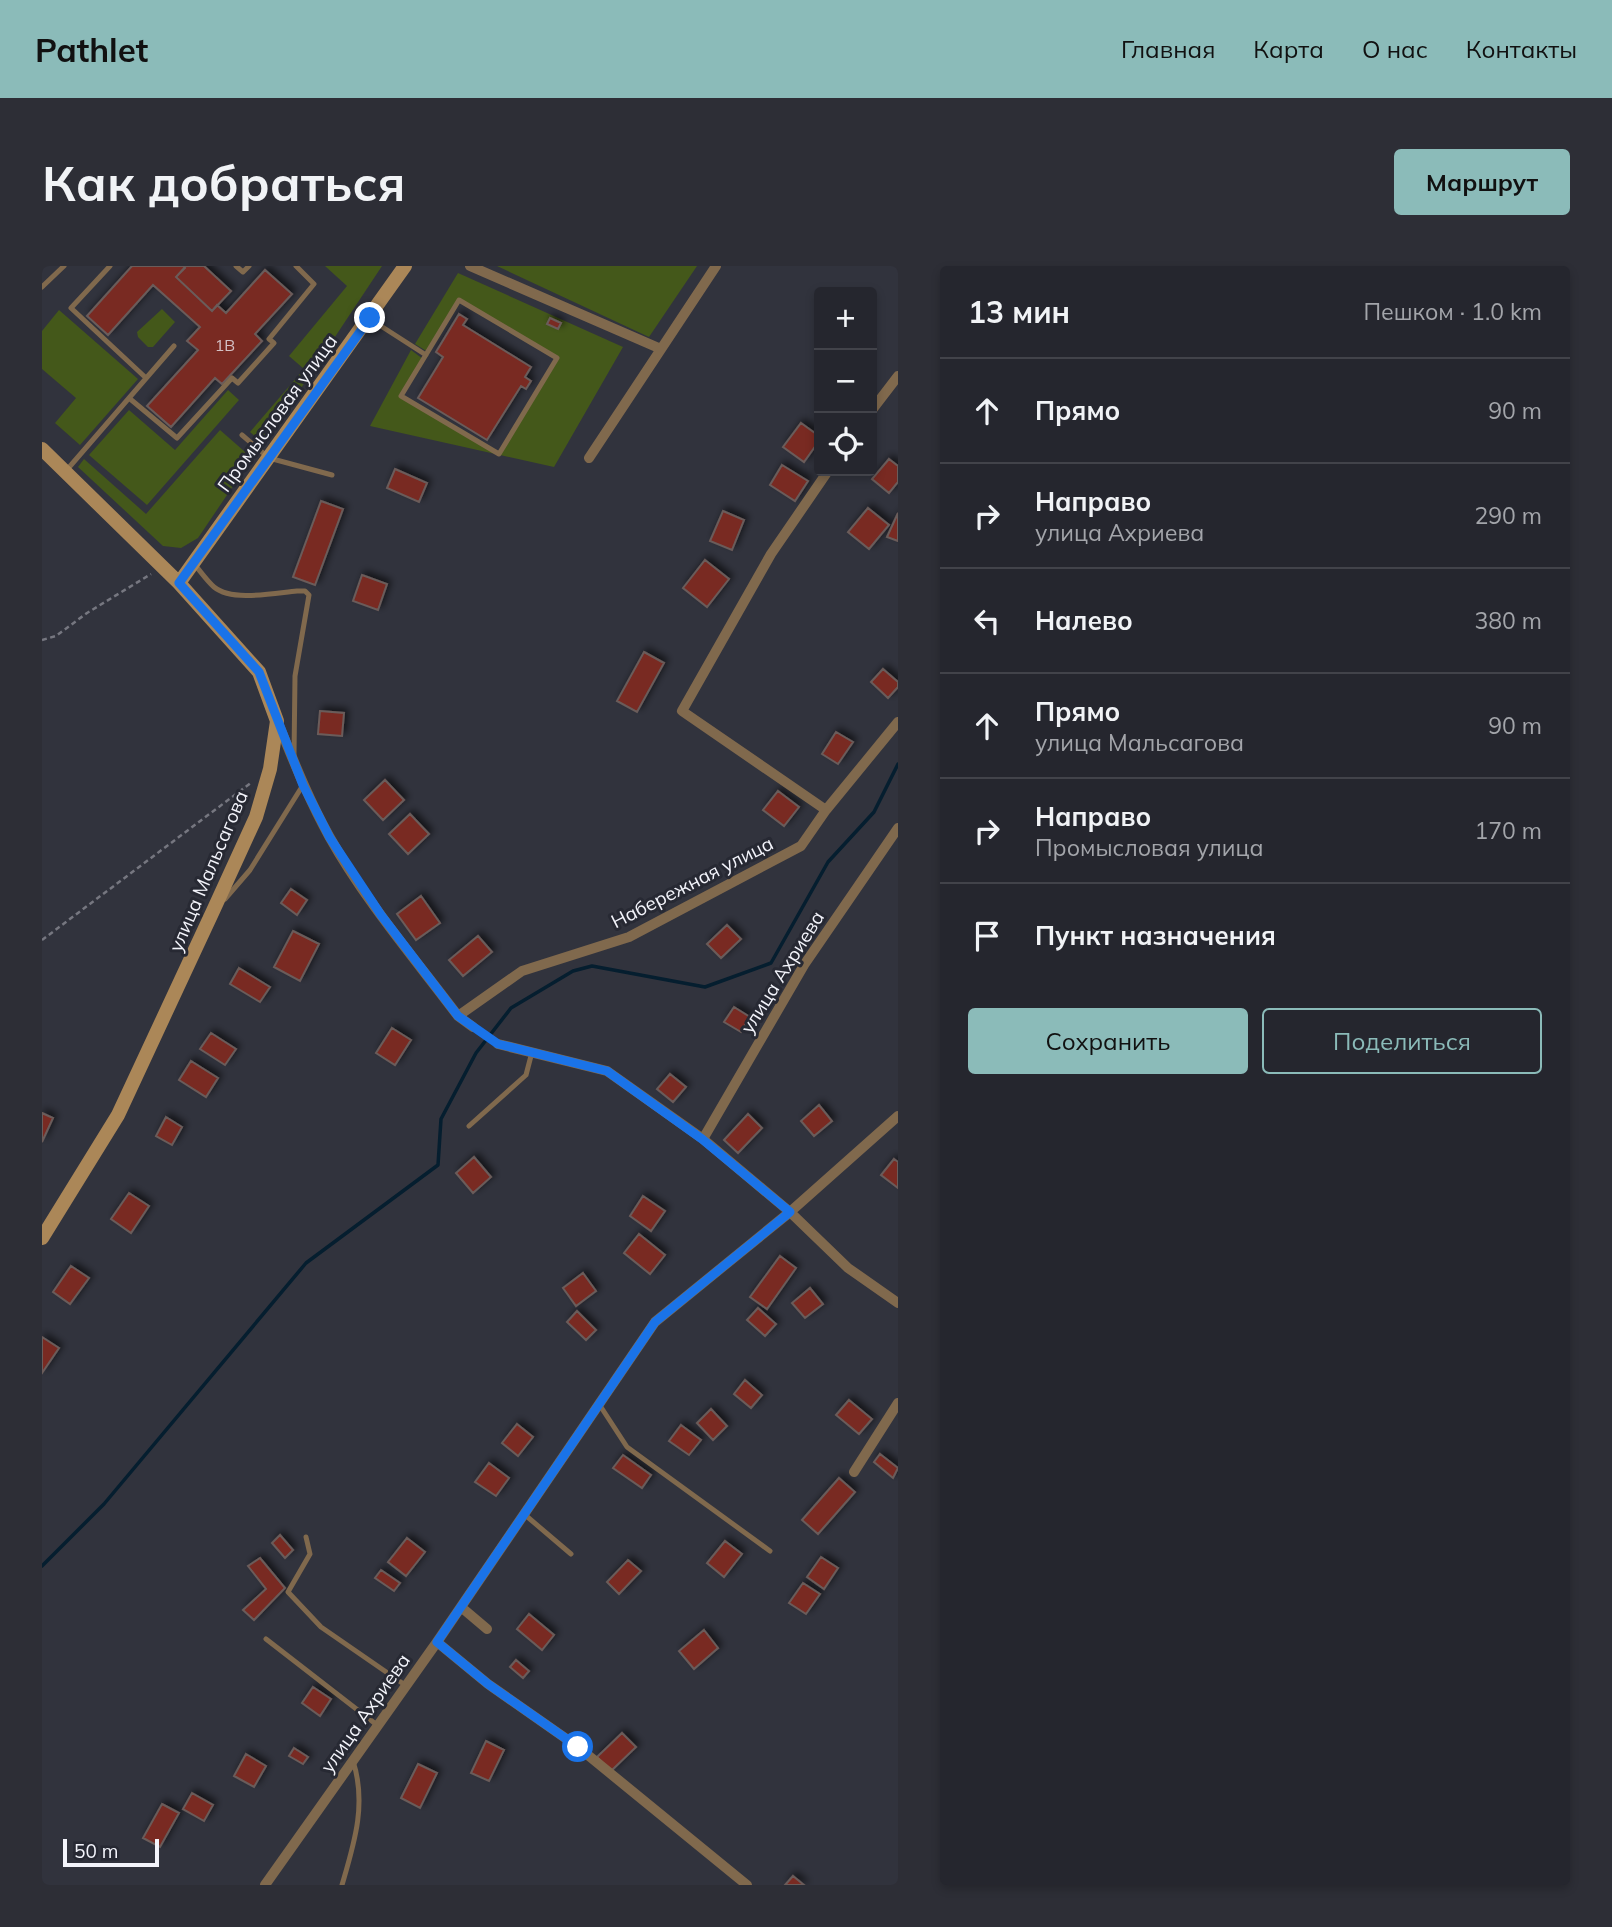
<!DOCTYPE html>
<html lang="ru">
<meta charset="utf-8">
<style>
body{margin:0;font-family:Mulish,sans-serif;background:#2d2e36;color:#f1f3f6}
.controls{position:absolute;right:21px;top:21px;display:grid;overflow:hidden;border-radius:7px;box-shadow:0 4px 10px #0003}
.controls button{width:63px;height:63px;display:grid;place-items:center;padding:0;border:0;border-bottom:2px solid #42434a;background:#25262e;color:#f1f3f6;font:35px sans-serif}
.scale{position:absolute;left:21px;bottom:18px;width:96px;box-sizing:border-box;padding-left:7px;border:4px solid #f3f4fb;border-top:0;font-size:19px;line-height:24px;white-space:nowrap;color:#f3f4fb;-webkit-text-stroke:5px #272933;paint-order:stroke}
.stop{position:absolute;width:21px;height:21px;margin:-16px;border:5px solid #1a73e8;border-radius:50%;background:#fff}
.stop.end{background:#1a73e8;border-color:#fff;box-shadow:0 2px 7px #0008}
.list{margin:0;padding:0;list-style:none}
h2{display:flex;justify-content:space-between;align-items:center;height:91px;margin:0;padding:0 28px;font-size:30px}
h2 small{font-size:23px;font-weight:400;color:#a3a5aa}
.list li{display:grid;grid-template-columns:46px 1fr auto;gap:21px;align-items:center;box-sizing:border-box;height:105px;padding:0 28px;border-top:2px solid #42434a}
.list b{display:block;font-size:26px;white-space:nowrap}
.list p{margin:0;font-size:23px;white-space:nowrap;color:#a3a5aa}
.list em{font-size:23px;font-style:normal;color:#a3a5aa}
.actions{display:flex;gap:14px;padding:21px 28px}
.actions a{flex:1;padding:16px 0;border:2px solid #8bbbb9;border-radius:7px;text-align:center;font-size:24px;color:#8bbbb9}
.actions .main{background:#8bbbb9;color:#111}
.icon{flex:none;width:38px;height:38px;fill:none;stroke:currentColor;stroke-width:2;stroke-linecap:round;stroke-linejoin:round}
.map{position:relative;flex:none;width:856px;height:1619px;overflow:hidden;border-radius:7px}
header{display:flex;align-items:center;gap:42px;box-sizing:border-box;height:98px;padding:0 35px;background:#8bbbb9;color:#111}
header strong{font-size:33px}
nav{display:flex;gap:38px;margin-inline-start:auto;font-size:24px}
.intro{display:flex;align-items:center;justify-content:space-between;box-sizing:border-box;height:168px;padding:0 42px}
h1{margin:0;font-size:49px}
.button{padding:18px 32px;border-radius:7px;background:#8bbbb9;color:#111;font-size:24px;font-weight:700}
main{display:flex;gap:42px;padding:0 42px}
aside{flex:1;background:#25262e;border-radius:7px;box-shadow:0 4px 10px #0003}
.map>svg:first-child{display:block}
.green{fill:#44581a}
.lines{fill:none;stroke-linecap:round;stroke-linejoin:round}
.stream{stroke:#051e2f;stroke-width:3.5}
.building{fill:#792922;stroke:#6b5c5a;stroke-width:2;filter:url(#shadow)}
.path{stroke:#767780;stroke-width:2.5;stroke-dasharray:5 3.5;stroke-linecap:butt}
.lane{stroke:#80694d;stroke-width:5}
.street{stroke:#80694d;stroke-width:10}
.secondary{stroke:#ab8758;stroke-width:14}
.route{stroke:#1a73e8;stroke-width:9}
.labels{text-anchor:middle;stroke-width:6;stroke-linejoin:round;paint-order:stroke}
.number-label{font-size:16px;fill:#d4c1c5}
.street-label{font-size:19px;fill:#f3f4fb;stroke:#272933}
</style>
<header>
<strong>Pathlet</strong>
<nav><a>Главная</a><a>Карта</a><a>О нас</a><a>Контакты</a></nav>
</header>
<div class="intro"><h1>Как добраться</h1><a class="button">Маршрут</a></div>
<main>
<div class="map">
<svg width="856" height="1619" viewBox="0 0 856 1619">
<defs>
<filter id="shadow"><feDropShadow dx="3.5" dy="-3.5" stdDeviation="3.5" flood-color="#0009"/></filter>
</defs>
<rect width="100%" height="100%" fill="#31333d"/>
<path class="green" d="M283,0h57l-118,178 -14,-12 54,-63 -15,-13 58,-70z
M455,0h200l-48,71z
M416,7l165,74 -69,120 -184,-41 41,-76 12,9 -22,36 98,59 57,-95 -97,-59 -31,52 -13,-8z
M120,43l13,13 -22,25h-5l-10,-10 -1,-5z
M17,44l79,69 -58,66 -25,-22 21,-25 -34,-29v-38z
M186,124l11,10 -92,105 -58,-50 40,-45 46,40z
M178,164l32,28 -54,80 -17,10 -18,-2 -85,-79 6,-8 62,55z"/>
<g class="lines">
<path class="stream" d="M0,1300l62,-62 202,-241 132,-98 3,-46 35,-66 35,-45 62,-37 19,-5 113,21 66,-24 57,-101 46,-50 24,-48"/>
</g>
<path class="building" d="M90,0h51l2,2 -9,9 36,34 5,-6 9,8 39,-43 27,24 -37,40 7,7 -40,43 -7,-6 -44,49 -24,-21 51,-56 -11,-9 13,-14 -47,-42 -45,50 -21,-19z
M144,0h18l27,25 -19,20 -36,-34z
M417,48l8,5 -4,6 68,42 -6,10 6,4 -5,8 -5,-3 -34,54 -69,-42 25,-41 -7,-5z
M508,52l11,5 -3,6 -11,-5z
M759,157l18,13v5l-15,21 -21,-15z
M847,193l9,7v16l-9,11 -17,-14z
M740,199l26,16 -13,20 -25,-16z
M353,203l32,14 -8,19 -32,-14z
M279,235l22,8 -28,76 -22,-8z
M826,242l21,17 -20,24 -21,-17z
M681,245l21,9 -12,30 -22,-9z
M856,247v28l-11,-4z
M663,294l24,19 -22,28 -24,-19z
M320,309l25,9 -9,26 -25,-9z
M602,386l20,11 -27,49 -20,-11z
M841,403l15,13v5l-10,11 -17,-16z
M278,445l24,2 -2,23 -24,-2z
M794,466l17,10 -15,22 -16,-10z
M343,514l19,20 -21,20 -19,-20z
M736,525l21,16 -15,19 -21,-16z
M368,548l19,20 -21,20 -19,-20z
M249,623l16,11 -10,15 -16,-12z
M379,630l19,27 -24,17 -19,-26z
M685,659l14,14 -20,19 -14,-14z
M251,665l26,13 -19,37 -26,-14z
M436,670l14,16 -29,24 -14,-16z
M197,702l31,19 -10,15 -30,-18z
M692,741l16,10 -9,15 -17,-10z
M350,762l19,12 -16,25 -19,-12z
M169,767l25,16 -11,16 -25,-16z
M149,795l27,17 -12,19 -27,-17z
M628,808l16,13 -13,15 -16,-13z
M777,839l13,16 -18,15 -13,-15z
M0,847l11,5 -11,24z
M706,848l14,14 -24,25 -14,-13z
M124,851l16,10 -10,18 -16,-9z
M432,891l17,20 -18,16 -17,-20z
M852,893l4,3v26l-17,-13z
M87,927l20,13 -18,27 -20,-14z
M601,930l22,15 -14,20 -21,-15z
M597,968l26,21 -15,19 -26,-21z
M738,990l16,12 -29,41 -17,-12z
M29,1000l18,12 -19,26 -17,-12z
M541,1007l13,18 -20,15 -13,-18z
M768,1022l13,16 -18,14 -13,-15z
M716,1042l18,16 -11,12 -18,-16z
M535,1045l19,19 -10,10 -19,-18z
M0,1071l17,11 -17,25z
M703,1114l17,15 -11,13 -17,-14z
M807,1134l23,19 -13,15 -23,-19z
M669,1143l16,17 -14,14 -16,-17z
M475,1158l16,13 -15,19 -16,-13z
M639,1159l20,15 -12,15 -20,-14z
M838,1188l18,14 -5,10 -19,-16z
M581,1189l28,20 -9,13 -29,-20z
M447,1197l20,15 -13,18 -21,-14z
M797,1212l16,14 -37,42 -16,-14z
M238,1269l13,15 -8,8 -13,-15z
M365,1272l18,14 -19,24 -18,-14z
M683,1275l17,13 -18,23 -17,-14z
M779,1291l17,11 -14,21 -17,-12z
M218,1292l25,30 -31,32 -11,-10 23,-21 -18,-23z
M586,1294l13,11 -22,23 -12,-12z
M339,1304l19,13 -6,8 -19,-13z
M761,1317l17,11 -14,20 -17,-11z
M487,1348l25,21 -12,15 -25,-21z
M662,1364l14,18 -24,21 -15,-18z
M474,1394l13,11 -6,7 -13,-11z
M271,1421l18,12 -11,17 -18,-13z
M580,1467l14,14 -25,24 -14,-14z
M444,1475l18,9 -15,31 -18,-8z
M252,1482l14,9 -5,7 -14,-8z
M204,1488l20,12 -12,21 -20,-11z
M376,1498l19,9 -17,35 -19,-10z
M150,1527l21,12 -9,16 -21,-12z
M120,1538l17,9 -19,34 -17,-9z
M751,1610l11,9h-19z"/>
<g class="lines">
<path class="path" d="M0,374l14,-4 31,-23 64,-39
M0,674l210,-158"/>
<path class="lane" d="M68,0l-39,42 75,70
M194,0l7,6 6,-6
M0,21l22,-21
M417,34l98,58 -58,96 -98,-58z
M328,53l56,36
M87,132l48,40 55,-60 6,5 36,-40 -5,-4 45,-55 -18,-18
M200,169l27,23 63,17
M23,206l109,-126
M153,299c6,7 12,16 19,22 18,15 61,6 83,4h8l4,4 -14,81 -1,79
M183,633l25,-29 53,-85
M427,860l57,-51 6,-23
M557,1138l28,43 143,104
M482,1248l47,40
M264,1271l4,17 -22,38 33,35 84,58
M224,1373l111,86
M300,1619c12,-41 25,-81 11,-124"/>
<path class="street" d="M428,0l191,83
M830,144l26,-34
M547,192l127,-192
M236,457c16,39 31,77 51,113 35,63 86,123 129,180l15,11
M784,544l-144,-99 89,-157 57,-83
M416,750l64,-45 107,-34 172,-91 25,-36 72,-88
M456,778l109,27 96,68 87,73 58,56 50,35
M661,873l101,-174 94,-137
M812,1206l44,-69
M419,1341l26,22
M395,1376l51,42 90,63 169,138
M223,1619l172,-243 218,-320 135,-110 108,-96"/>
<path class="secondary" d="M0,183l137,134 80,89 18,49 -7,48 -14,48 -43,94 -95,204 -76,123
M137,317l226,-317"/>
</g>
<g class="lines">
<path class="route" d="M328,52l-191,265 80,89 44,113 27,53 51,77 77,101 40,28 109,27 95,68 88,73 -135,110 -218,320 51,42 90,63"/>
</g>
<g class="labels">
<g class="number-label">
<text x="183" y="85">1В</text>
</g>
<g class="street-label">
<text transform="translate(235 147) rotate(-54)" y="7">Промысловая улица</text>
<text transform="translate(166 605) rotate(-67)" y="7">улица Мальсагова</text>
<text transform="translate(650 616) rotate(-27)" y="7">Набережная улица</text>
<text transform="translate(740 706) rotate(-58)" y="7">улица Ахриева</text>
<text transform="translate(323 1447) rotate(-55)" y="7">улица Ахриева</text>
</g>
</g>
</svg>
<div class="controls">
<button>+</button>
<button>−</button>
<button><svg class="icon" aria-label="locate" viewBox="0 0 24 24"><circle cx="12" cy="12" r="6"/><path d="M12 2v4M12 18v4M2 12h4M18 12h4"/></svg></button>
</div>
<div class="scale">50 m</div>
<div class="stop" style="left:536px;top:1481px"></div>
<div class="stop end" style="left:328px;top:52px"></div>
</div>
<aside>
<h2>13 мин<small>Пешком · 1.0 km</small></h2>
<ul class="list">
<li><svg class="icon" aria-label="ahead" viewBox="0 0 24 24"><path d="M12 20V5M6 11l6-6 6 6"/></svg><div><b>Прямо</b></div><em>90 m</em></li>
<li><svg class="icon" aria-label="right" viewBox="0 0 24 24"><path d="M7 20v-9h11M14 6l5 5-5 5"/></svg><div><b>Направо</b><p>улица Ахриева</p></div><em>290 m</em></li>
<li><svg class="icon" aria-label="left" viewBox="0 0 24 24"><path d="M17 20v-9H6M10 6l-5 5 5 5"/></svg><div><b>Налево</b></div><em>380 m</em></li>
<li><svg class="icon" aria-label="ahead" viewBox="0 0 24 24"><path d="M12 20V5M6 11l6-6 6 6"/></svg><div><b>Прямо</b><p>улица Мальсагова</p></div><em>90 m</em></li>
<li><svg class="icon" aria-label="right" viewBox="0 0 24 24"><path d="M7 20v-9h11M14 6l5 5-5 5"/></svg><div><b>Направо</b><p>Промысловая улица</p></div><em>170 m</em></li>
<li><svg class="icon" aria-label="arrive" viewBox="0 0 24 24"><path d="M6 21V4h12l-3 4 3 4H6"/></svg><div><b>Пункт назначения</b></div></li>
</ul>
<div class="actions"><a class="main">Сохранить</a><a>Поделиться</a></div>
</aside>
</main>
